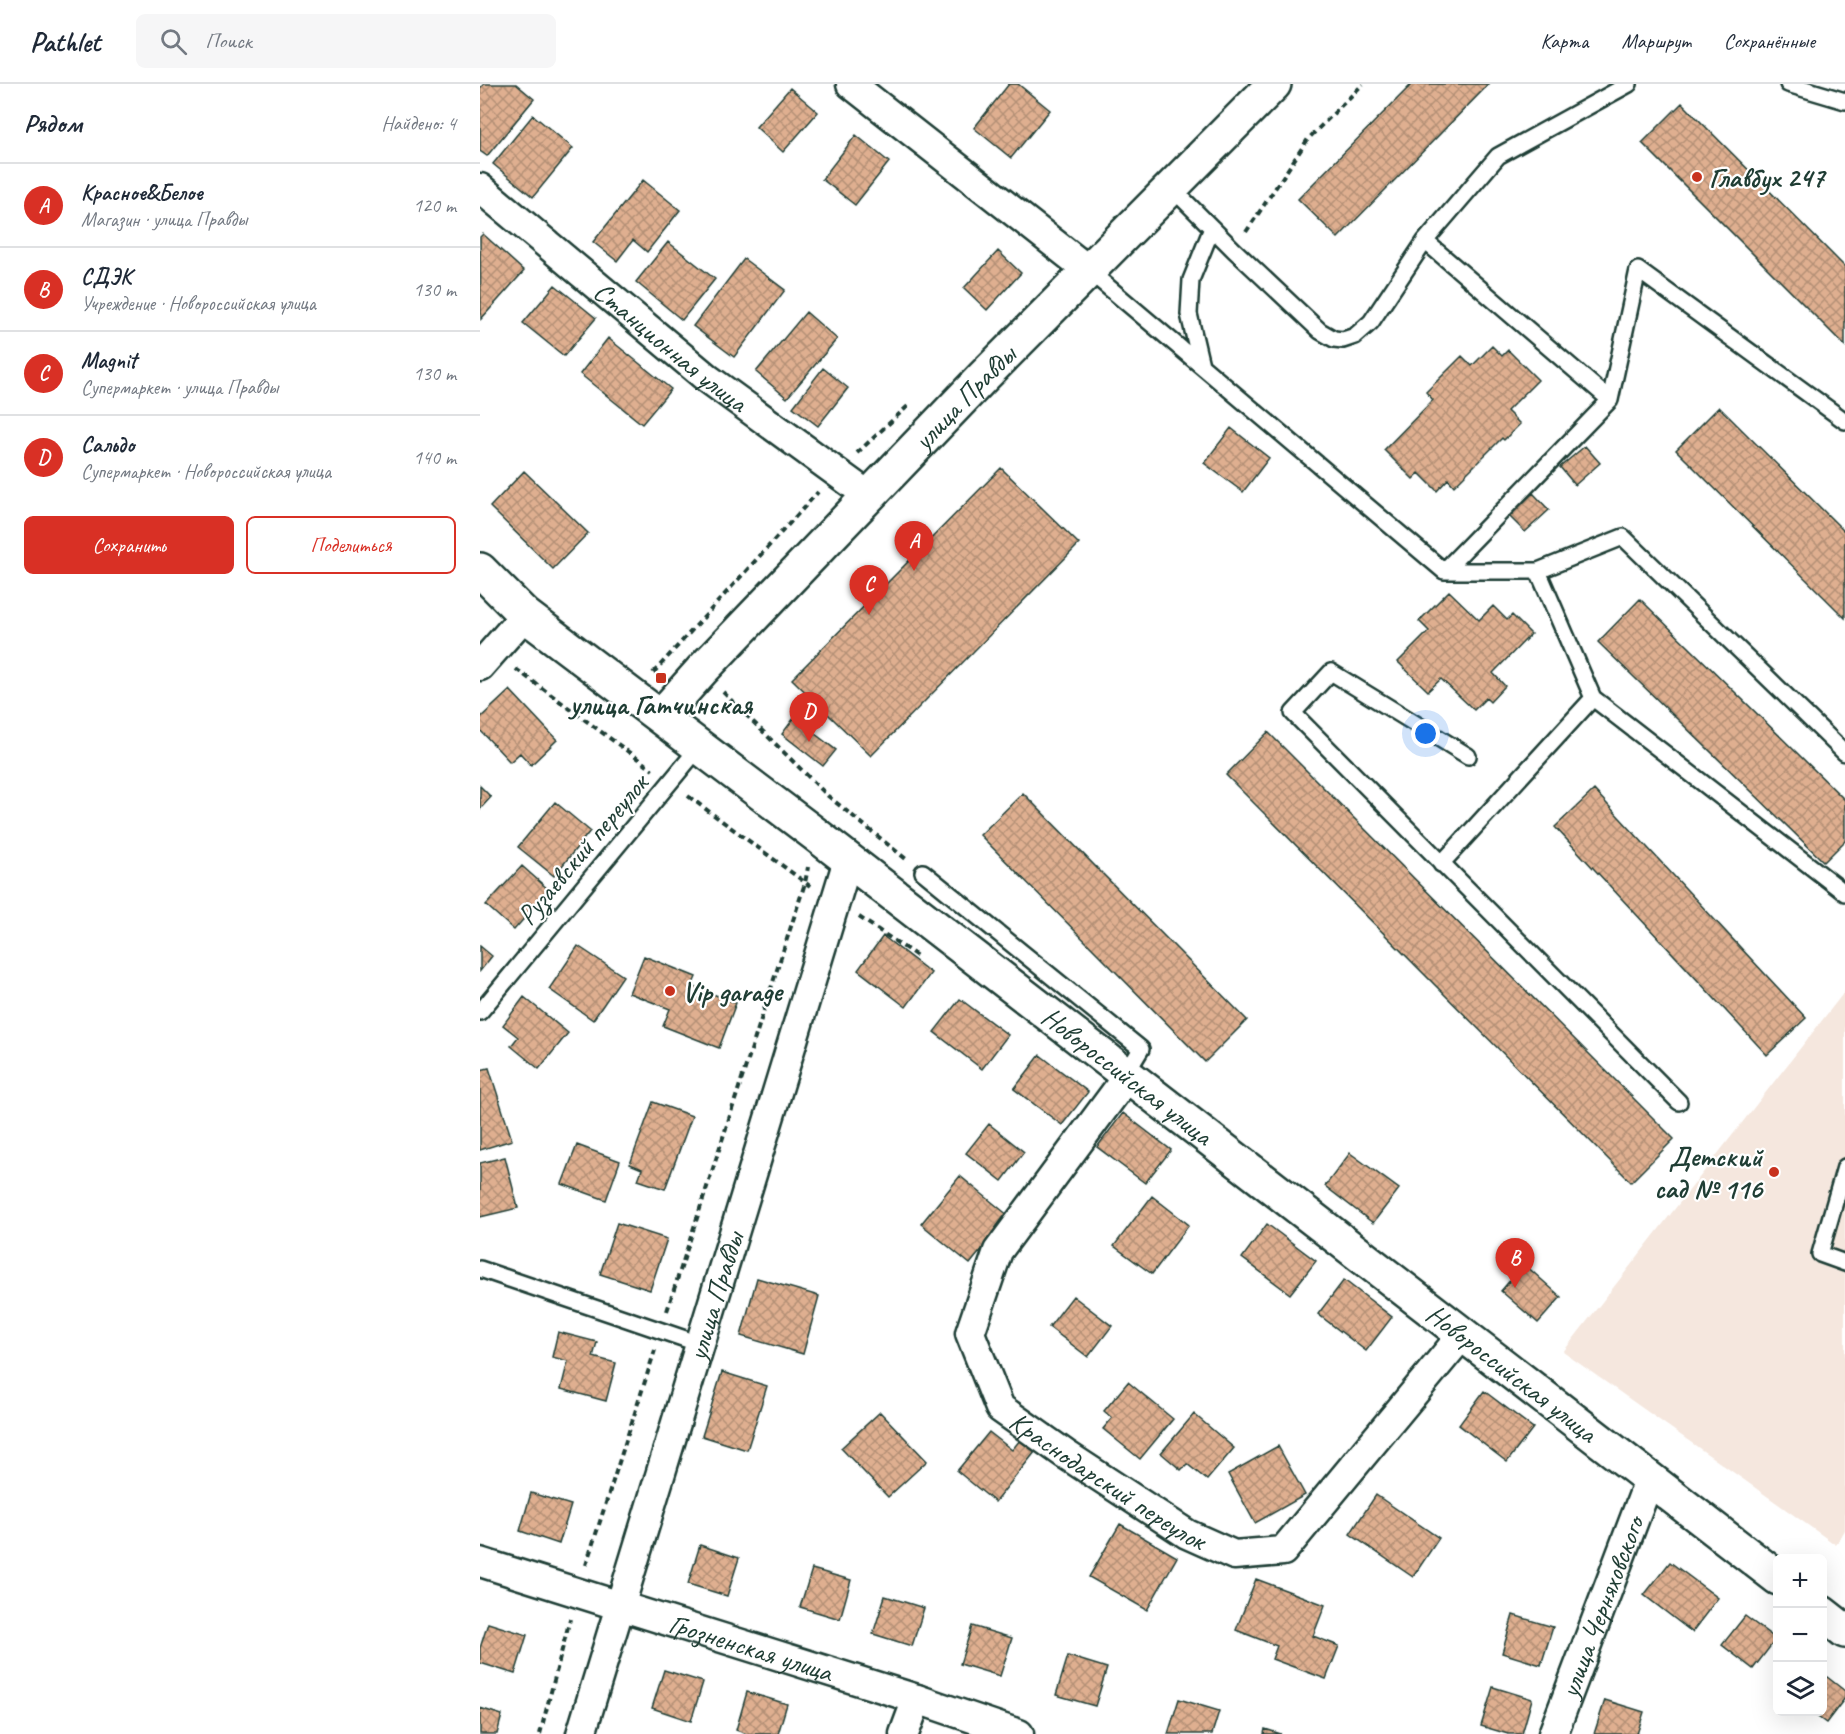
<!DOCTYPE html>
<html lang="ru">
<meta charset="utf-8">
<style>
body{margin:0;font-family:Caveat,sans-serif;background:#f6f6f7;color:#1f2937}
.controls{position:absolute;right:18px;bottom:18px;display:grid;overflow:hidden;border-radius:9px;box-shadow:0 6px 24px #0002}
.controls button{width:54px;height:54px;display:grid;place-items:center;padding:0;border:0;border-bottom:2px solid #e0e1e3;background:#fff;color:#1f2937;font:30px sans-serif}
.you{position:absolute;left:946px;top:650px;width:21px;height:21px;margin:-15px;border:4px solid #fff;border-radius:50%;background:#1a73e8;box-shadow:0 0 0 9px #1a73e833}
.badge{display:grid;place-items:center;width:39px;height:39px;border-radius:50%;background:#d93025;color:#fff;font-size:20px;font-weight:700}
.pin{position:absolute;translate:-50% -50px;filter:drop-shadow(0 2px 3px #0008)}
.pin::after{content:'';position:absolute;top:32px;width:21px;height:18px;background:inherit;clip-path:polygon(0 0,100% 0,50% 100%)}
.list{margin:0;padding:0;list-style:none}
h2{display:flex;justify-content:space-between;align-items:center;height:78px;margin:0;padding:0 24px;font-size:26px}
h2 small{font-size:20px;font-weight:400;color:#747a83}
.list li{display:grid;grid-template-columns:39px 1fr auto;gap:18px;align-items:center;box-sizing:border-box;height:84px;padding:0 24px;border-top:2px solid #e0e1e3}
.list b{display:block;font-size:22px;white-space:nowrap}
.list p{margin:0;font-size:20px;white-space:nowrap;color:#747a83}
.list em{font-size:20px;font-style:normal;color:#747a83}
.actions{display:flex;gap:12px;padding:18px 24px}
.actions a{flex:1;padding:14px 0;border:2px solid #d93025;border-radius:9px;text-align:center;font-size:21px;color:#d93025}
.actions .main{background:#d93025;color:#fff}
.icon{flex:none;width:33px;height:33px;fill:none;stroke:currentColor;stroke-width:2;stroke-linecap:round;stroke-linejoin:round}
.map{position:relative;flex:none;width:1365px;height:1650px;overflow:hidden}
header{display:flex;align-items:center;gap:36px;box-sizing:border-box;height:84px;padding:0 30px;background:#fff;border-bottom:2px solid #e0e1e3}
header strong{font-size:28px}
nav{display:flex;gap:33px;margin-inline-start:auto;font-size:21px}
.search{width:420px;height:54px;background:#f6f6f7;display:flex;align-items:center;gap:15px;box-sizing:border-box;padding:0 21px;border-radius:9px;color:#747a83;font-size:22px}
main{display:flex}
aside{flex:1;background:#fff}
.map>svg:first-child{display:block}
.built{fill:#f5e7de}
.building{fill:url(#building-cross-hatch);stroke:#1f3d34;stroke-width:1.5}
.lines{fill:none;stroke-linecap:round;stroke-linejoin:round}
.lane-casing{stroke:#1f3d34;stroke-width:20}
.street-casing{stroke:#1f3d34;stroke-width:33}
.secondary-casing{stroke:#1f3d34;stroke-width:38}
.path{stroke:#1f3d34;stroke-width:4;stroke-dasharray:6 4.5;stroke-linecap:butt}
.lane{stroke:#fff;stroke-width:15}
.street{stroke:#fff;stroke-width:28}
.secondary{stroke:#fff;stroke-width:33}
.poi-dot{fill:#c8321e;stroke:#fff;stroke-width:2}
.labels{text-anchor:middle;stroke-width:4.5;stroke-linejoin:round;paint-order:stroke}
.poi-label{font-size:28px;font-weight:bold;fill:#1f3d34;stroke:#fff;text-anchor:start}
.street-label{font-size:28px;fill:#1f3d34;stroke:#fff}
</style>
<header>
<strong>Pathlet</strong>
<div class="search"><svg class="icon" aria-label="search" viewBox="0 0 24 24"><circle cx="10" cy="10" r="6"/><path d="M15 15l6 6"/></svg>Поиск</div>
<nav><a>Карта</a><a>Маршрут</a><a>Сохранённые</a></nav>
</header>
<main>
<aside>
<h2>Рядом<small>Найдено: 4</small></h2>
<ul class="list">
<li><span class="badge">A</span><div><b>Красное&amp;Белое</b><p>Магазин · улица Правды</p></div><em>120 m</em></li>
<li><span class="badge">B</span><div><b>СДЭК</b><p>Учреждение · Новороссийская улица</p></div><em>130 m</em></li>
<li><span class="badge">C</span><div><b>Magnit</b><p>Супермаркет · улица Правды</p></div><em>130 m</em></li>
<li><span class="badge">D</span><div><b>Сальдо</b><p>Супермаркет · Новороссийская улица</p></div><em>140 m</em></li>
</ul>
<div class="actions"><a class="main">Сохранить</a><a>Поделиться</a></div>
</aside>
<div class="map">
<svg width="1365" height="1650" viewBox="0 0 1365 1650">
<defs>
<pattern id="building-cross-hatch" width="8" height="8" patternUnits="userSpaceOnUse" patternTransform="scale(1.5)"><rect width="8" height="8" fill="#dfaf90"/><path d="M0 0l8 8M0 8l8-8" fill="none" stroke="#b49076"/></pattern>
</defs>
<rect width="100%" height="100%" fill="#fff"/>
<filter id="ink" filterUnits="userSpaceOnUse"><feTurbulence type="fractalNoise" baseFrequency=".0167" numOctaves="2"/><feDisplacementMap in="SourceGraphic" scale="12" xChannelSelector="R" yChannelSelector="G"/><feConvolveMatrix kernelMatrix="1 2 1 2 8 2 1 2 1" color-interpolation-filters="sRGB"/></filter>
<g filter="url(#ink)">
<path class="built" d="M1365,907v539l-9,15 -273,-193z"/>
<path class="building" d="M4,0h32l18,15 -47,57 -7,-5v-63z
M529,0h9l32,26 -39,48 -37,-30z
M932,0h77l-151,154 -40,-39z
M310,4l28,24 -35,40 -27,-25z
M1202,19l163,164v79l-203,-203z
M53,31l40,33 -40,49 -40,-33z
M376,51l33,27 -34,43 -33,-26z
M163,96l37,30 -33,42 -14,-12 -16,21 -24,-19z
M3,150l41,37 -43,48 -1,-82z
M188,158l47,37 -33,41 -46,-38z
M518,167l23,22 -34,37 -23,-22z
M264,175l41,31 -51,67 -41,-31z
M75,201l41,33 -32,38 -41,-33z
M326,228l31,27 -50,59 -31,-26z
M128,254l63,51 -29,35 -62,-50z
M1012,262l10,10 6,-6 30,30 -31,31 13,13 -16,16 -2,-2 -48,48 -6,-7 -11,12 -18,-18 -6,6 -29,-29 49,-50 -7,-8 36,-36 10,10z
M343,284l25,20 -30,38 -25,-19z
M1239,323l126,125v86l-169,-168z
M751,344l38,30 -26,34 -39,-29z
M1105,362l15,17 -25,22 -15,-18z
M521,384l78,76 -208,212 -79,-77z
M44,387l64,62 -35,36 -63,-62z
M1053,409l16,17 -24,22 -16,-16z
M969,507l30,29 14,-14 14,14 5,-5 19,19 -38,39 12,13 -15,16 -4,-4 -12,12 -33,-31 -13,12 -30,-29 31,-31 -10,-10z
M1160,515l205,201v41l-21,21 -226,-220z
M30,606l47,50 -26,25 -11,-12 -10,9 -30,-32v-12z
M314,634l42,32 -13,16 -41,-32z
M788,648l406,407 -43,43 -405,-407z
M0,702l11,11 -11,12z
M1114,706l212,228 -39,37 -212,-228z
M543,709l224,227 -42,42 -225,-227z
M75,718l35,29 -36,45 -36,-29z
M42,782l27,24 -35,40 -28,-25z
M403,852l48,37 -25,34 -48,-37z
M0,862l12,10 -12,15z
M98,862l45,30 -30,44 -44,-31z
M164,872l52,21 -4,9 44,17 -17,45 -56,-22 7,-17 -41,-16z
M44,913l44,36 -29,36 -28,-23 7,-9 -15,-12z
M480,915l48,36 -26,34 -48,-37z
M560,971l48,37 -26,33 -48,-36z
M9,984l23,72 -32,10v-80z
M173,1018l39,14 -27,73 -27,-9 4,-11 -12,-5z
M643,1029l48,37 -26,33 -48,-36z
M509,1040l35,28 -22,29 -36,-28z
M97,1061l43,16 -14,39 -44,-16z
M870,1069l49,36 -26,34 -48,-37z
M25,1073l13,51 -38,9v-54z
M480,1092l49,40 -39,48 -49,-40z
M672,1112l37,29 -37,49 -38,-28z
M137,1139l50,16 -17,51 -50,-16z
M787,1140l49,37 -26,33 -48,-36z
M1044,1180l37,33 -23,26 -37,-32z
M277,1194l62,18 -16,58 -62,-18z
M864,1196l48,37 -26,34 -48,-37z
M593,1212l39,30 -24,31 -39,-30z
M78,1248l39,10 -4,15 23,6 -10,38 -45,-12 7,-28 -16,-4z
M242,1288l45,14 -20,64 -45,-14z
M648,1298l45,37 -33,40 -37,-30 9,-11 -8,-7z
M1004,1307l49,37 -26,34 -48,-37z
M400,1328l47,49 -39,36 -47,-49z
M714,1330l40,34 -27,32 -20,-16 -6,6 -20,-17z
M509,1348l23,18 8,-10 15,12 -40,50 -38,-31z
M798,1362l27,49 -50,28 -27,-49z
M51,1409l40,12 -12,39 -39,-13z
M896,1411l63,43 -26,39 -63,-43z
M640,1440l57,33 -30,53 -58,-33z
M220,1461l39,13 -12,38 -39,-12z
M1190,1478l48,36 -26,34 -48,-37z
M332,1485l39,11 -11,39 -40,-12z
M776,1495l69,26 -12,31 26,10 -13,33 -54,-20 5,-13 -41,-16z
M405,1512l39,12 -12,38 -39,-12z
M1033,1531l40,12 -12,38 -39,-12z
M1265,1532l31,23 -23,30 -31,-24z
M8,1539l39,12 -12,39 -35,-11v-15z
M492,1542l40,12 -12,38 -40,-12z
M588,1572l39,12 -12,38 -39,-11z
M184,1586l39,12 -12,39 -39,-13z
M1342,1589l23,18v7l-19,25 -15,-11h11z
M1013,1603l39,12 -10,35h-14l-27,-8z
M267,1608l40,12 -9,30h-31l-11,-4z
M699,1615l40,12 -7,23h-44z
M1125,1616l39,12 -7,22h-43z
M0,1624l22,7 -5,19h-17z
M785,1645l16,5h-17z"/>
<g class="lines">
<g class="lane-casing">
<path id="lane" d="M1308,0l57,17
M692,104l62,62 86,81 14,8 9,1 12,-4 16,-14 54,-81 73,-85 131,-72
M945,157l185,159 -166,171
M608,186l356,301h94l85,-34 222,216
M721,281l-12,-51 2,-34 21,-52
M1130,316l28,-130 207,151
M1058,487l55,127 252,195
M988,672l-137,-84 -38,41 386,389
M961,780l152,-166
M443,788l218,177 -15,25
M0,928l220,-266
M1365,1083l-25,87 25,9
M0,1185l220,75"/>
</g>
<g class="street-casing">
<g id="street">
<path d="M371,0l237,186"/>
<path id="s1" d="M0,104l227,190 162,118"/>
<path d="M0,582l45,-51"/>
<path id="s2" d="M646,990l-8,15 -120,162 -28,82 30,75 65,46 122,80 47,21 49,-4 180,-217"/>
<path id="s3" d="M0,1478l437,137 102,35"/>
<path id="s4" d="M101,1650l267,-874"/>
<path d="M424,1650l13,-35"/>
<path id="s5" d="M1073,1650l97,-256"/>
</g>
</g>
<g class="secondary-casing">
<g id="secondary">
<path id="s6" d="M0,486l45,45 290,219 963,744"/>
<path id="s7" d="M181,632l41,-46 281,-293 291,-293"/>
<path d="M1342,1529l23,18"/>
</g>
</g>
<path class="path" d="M766,148l62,-93 55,-55
M377,369l52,-48
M36,585l137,101
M173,589l165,-181
M243,608l105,104 78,63
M208,712l122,90
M379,833l61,41
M187,1227l138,-428 3,-16
M106,1481l69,-215
M60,1650l30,-115"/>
<use href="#lane" class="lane"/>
<use href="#street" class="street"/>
<use href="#secondary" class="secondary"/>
</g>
</g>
<g class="poi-dot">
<circle cx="1217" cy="93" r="6"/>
<rect x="175" y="588" width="12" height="12" rx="3"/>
<circle cx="190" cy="907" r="6"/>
<circle cx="1294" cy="1088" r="6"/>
</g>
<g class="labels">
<g class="poi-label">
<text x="1229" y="103">Главбух 247</text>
<text x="181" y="630" text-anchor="middle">улица Гатчинская</text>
<text x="202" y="917">Vip garage</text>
<text x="1282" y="1082" text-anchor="end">Детский<tspan x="1282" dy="32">сад № 116</tspan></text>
</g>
<g class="street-label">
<text dy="10" stroke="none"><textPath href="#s1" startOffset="248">Станционная улица</textPath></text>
<text dy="10" stroke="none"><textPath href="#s7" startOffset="440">улица Правды</textPath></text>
<text transform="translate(102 765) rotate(-50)" y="10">Рузаевский переулок</text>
<text dy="10" stroke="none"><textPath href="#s6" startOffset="822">Новороссийская улица</textPath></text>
<text dy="10" stroke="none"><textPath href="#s4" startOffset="458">улица Правды</textPath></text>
<text dy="10" stroke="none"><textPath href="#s6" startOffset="1308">Новороссийская улица</textPath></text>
<text dy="10" stroke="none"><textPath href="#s2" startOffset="516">Краснодарский переулок</textPath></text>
<text dy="10" stroke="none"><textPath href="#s5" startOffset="136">улица Черняховского</textPath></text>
<text dy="10" stroke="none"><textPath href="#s3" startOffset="284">Грозненская улица</textPath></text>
</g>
</g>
</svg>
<div class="controls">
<button>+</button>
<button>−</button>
<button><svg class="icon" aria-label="layers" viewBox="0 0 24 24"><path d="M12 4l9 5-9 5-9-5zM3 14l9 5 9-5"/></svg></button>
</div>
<div class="you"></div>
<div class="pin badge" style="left:434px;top:487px">A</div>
<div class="pin badge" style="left:1035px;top:1204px">B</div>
<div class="pin badge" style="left:389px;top:531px">C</div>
<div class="pin badge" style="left:329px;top:658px">D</div>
</div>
</main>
